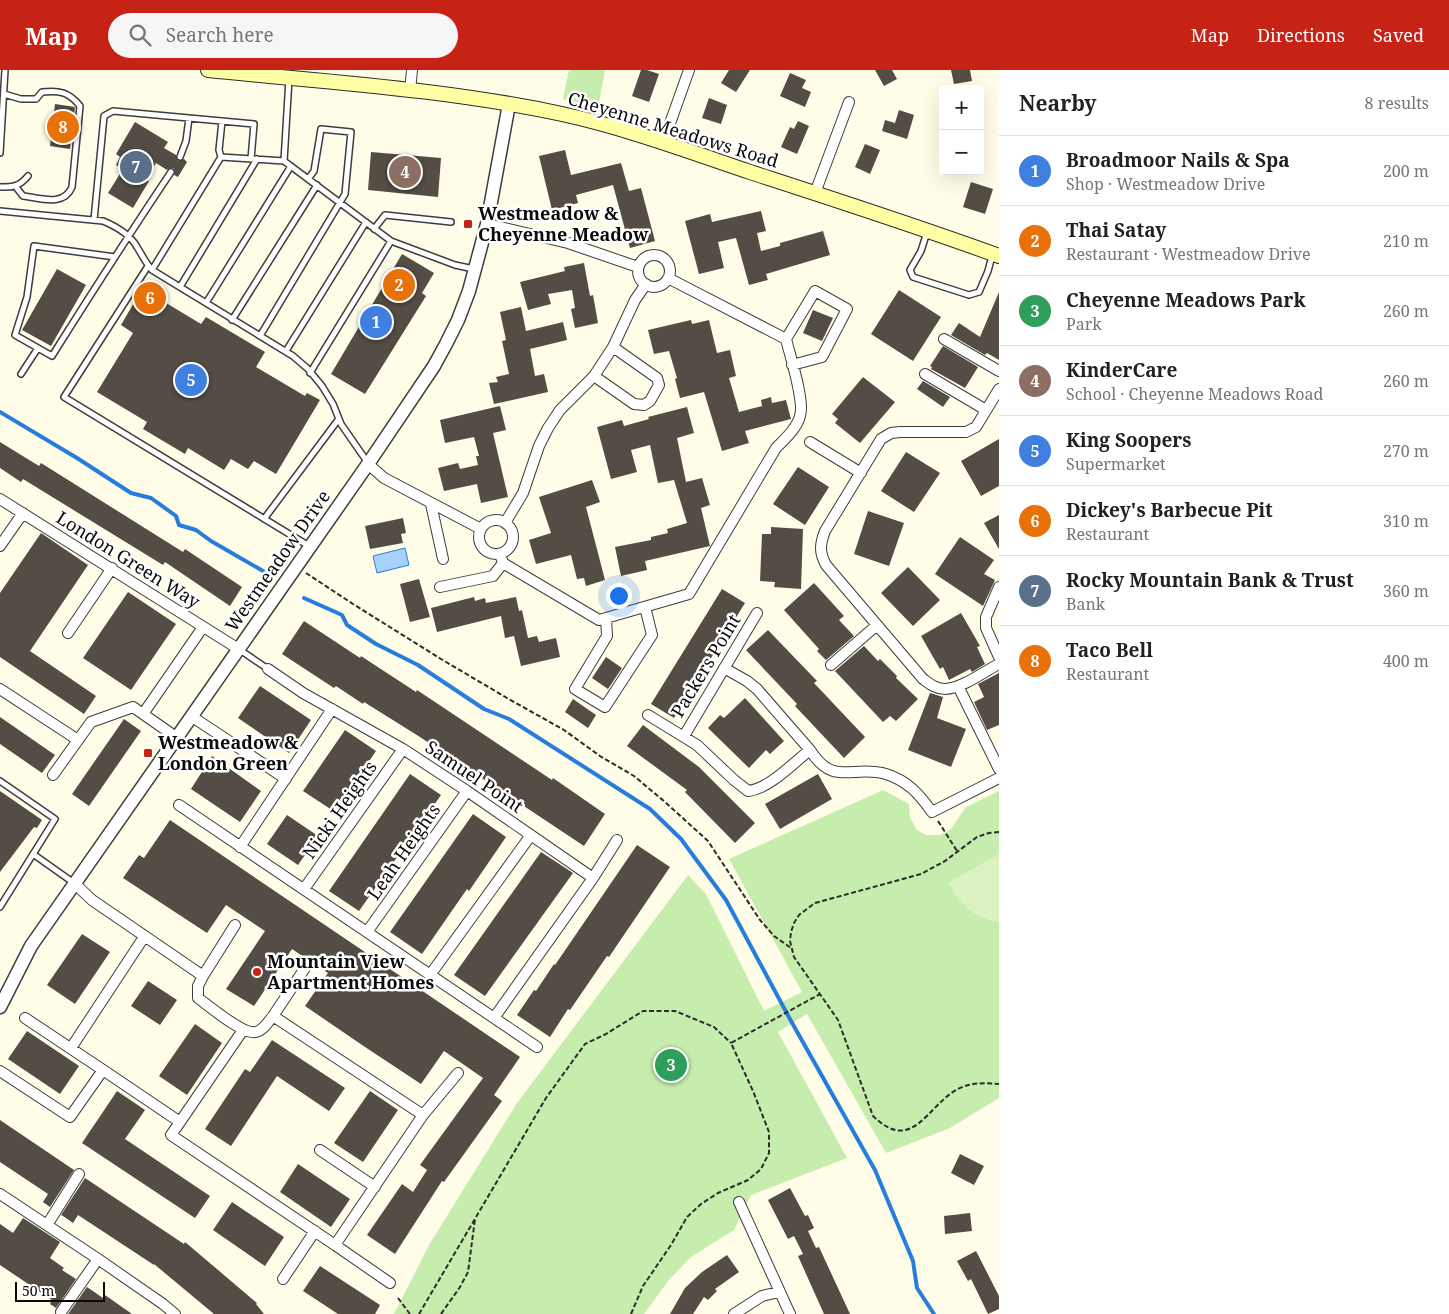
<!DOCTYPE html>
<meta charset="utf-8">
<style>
body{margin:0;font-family:"Noto Serif",serif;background:#f6f6f6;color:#202124}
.controls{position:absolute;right:15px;top:15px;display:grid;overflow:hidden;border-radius:5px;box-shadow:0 5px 20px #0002}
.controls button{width:45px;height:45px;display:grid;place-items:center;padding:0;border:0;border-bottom:1px solid #e0e0e0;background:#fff;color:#202124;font:25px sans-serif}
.scale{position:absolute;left:15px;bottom:12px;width:90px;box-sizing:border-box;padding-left:5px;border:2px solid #0a0a0a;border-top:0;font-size:14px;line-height:18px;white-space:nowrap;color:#0a0a0a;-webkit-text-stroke:4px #fff;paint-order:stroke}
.you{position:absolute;left:618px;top:525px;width:18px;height:18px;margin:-12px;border:4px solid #fff;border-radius:50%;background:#1a73e8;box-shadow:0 0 0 8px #1a73e833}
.badge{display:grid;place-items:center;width:32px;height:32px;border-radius:50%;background:#c72216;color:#fff;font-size:16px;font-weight:700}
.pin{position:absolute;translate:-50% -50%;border:2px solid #fff;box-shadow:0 1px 5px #0006}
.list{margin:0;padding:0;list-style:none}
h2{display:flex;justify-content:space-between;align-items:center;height:65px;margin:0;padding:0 20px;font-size:21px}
h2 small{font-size:16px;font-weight:400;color:#757577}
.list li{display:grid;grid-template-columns:32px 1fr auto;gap:15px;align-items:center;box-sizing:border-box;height:70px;padding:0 20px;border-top:1px solid #e0e0e0}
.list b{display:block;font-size:19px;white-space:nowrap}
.list p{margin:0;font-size:16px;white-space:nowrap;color:#757577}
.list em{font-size:16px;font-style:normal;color:#757577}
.icon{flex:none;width:28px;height:28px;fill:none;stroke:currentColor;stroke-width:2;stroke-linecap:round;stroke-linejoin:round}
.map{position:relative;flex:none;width:999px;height:1244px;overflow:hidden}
header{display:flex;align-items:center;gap:30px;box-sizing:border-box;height:70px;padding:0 25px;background:#c72216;color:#fff}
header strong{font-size:24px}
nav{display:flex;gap:28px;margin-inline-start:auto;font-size:18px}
.search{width:350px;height:45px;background:#f6f6f6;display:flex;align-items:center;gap:12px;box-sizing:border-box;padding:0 18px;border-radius:28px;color:#757577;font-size:19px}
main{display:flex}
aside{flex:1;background:#fff}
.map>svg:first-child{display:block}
.green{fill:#c7edae}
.pitch{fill:#dcf3c1}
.water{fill:#a6d2fd;stroke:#267ddb}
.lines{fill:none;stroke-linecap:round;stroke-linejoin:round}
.stream{stroke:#267ddb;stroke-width:4}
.building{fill:#544d46}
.service-casing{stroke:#3d3d3d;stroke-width:8}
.minor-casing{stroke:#3d3d3d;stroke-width:12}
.tertiary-casing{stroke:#3d3d3d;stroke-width:15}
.secondary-casing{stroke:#2c2c2c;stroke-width:16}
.path{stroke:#2c2c2c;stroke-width:2;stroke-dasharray:5 2.5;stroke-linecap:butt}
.service{stroke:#fff;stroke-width:5}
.minor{stroke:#fff;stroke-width:10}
.tertiary{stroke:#fff;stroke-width:12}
.secondary{stroke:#feffa3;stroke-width:14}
.poi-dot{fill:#c72216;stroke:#fff;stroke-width:2}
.labels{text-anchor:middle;stroke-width:5;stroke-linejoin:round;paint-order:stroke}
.street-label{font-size:18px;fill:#0a0a0a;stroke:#fff}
.poi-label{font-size:18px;font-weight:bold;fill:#0a0a0a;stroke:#fff;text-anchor:start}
</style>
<header>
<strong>Map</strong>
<div class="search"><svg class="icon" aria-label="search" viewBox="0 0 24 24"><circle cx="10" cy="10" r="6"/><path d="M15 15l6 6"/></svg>Search here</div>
<nav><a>Map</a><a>Directions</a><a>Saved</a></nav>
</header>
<main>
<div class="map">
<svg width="999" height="1244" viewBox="0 0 999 1244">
<rect width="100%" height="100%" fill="#fffde8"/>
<path class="green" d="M569,0h36l-7,38 -35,-9z
M883,720l26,14 1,14 7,12 9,5h14l11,-6 15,-22 33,-16v307l-49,30 -64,25 -79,-139 -29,18 69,126 -96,37 -17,35 -43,27 -22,23 -25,34h-250l35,-69 88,-142 171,-228 18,19 58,117 38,-19 -73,-133z"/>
<path class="pitch" d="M999,784v68c-25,-3 -39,-18 -51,-39z"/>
<path class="water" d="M405,478l4,17 -32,8 -4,-17z"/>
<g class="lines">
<path class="stream" d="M0,342l77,46 54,35 20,5 25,18 3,9 17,5 15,11 52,30
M304,528l38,17 5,10 29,19 42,21 66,44 25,10 141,90 31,30 45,61 65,121 84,149 38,91 4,27 17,26"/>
</g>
<path class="building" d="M641,0h6l12,4 -10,28 -17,-6z
M729,0h21l-14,22 -15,-9z
M875,0h17l5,9 -13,7z
M951,0h19l2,11 -18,3z
M790,3l16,7 -4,8 9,4 -6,15 -25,-11z
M709,28l18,7 -6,19 -19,-6z
M55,34l20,3 -5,42 -20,-3z
M899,40l15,5 -7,24 -25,-8 3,-11 10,3z
M798,51l11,5 -12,28 -16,-7 9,-20 4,2z
M135,52l33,20 -4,6 12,7 1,5 3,1 4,-2 3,3 -9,15 -4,-2 1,-4 -2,-3h-3l-3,2 -11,-7 -10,16 3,2 -16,27 -25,-15 15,-24 -7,-4 4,-8 -4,-3z
M865,74l15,6 -10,24 -15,-7z
M565,80l6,25 50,-12 8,28 12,-3 14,53 -25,7 -17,-63 -37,10 2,8 -26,7 -13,-54z
M371,82l70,6 -3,39 -70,-7z
M971,112l22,7 -8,25 -22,-7z
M761,141l5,20 -9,2 4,18 19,-5v-3l43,-12 7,24 -64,19 2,6 -19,5 -13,-47 -18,4 6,26 -25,6 -14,-53 25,-7 2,8z
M402,184l32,19 -12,20 4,3 -61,98 -34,-20z
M584,193l6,33 3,-1 5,28 -23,5 -4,-19 4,-1 -3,-18 -24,4 3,10 -23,6 -8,-28 45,-11 -1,-4z
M57,199l29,16 -35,61 -29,-16z
M146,212l11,7 -4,6 48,29 5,-7 59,35 -9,15 49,29 2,-3 13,7 -44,74 -22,-13 -6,8 -17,-10 -7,11 -36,-22 -3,6 -42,-25 4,-7 -50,-30 36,-59 -12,-8z
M899,220l42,27 -28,44 -42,-27z
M999,222v68l-12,-7 -2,2 -34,-20 8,-12 21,14z
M521,237l5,24 37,-9 4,18 -37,9 5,27 9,-2 4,18 -54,12 -5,-21 9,-1 -2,-5 13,-3 -7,-33 4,-1 -6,-28z
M813,240l20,8 -11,23 -19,-8z
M691,250l1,4 17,-4 8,33 13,-3 6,26 -7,2 10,34 23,-6 -1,-6 10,-3 1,6 14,-3 5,19 -46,12 4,12 -27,8 -18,-59 -24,6 -5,-19 2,-1 -8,-27 -15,3 -6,-24z
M943,276l35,21 -13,21 -34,-19 1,-2 -2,-1z
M863,307l32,25 -35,41 -25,-20 3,-4 -6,-5z
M923,311l27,16 -7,10 -26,-18z
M500,336l6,24 -13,3 15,64 -27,6 -4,-19 -33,7 -6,-23 20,-5 2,6 18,-4 -2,-9h3l-5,-19 -29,6 -5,-23z
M687,337l7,26 -17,5 9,44 16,-4 8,27 -9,3 9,38 -65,15 2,9 -26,6 -6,-29 36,-7v-3l17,-4 -1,-4 20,-6 -13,-43 -16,3 -8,-38 -19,5 6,22 -26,7 -14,-52 25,-7 2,6 25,-7 -1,-2z
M999,369v47l-18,10 -20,-35z
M0,372l39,24 2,-3 142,89 2,-3 57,38 -12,19 -65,-44 -2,3 -140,-86 -2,3 -21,-14z
M906,382l34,21 -26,39 -33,-21z
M798,397l31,20 -24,38 -32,-21z
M592,410l8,22 -14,5 19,73 -19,6 -2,-8 -7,1 -6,-24 -35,9 -7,-24 22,-7 -12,-36z
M868,441l36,12 -15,43 -35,-12z
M999,445v34l-15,-26z
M403,448l3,15 -5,1 2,9 -33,6 -5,-23z
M771,457l32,2 -2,60 -27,-2 1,-5 -15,-1 2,-47h9z
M41,463l47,32 -58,86 66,45 -12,18 -84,-57v-64z
M960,467l34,23 -10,14 11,6 -12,26 -48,-32z
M908,497l32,33 -27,26 -32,-33z
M419,509l11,38 -20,5 -10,-38z
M814,513l30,33 -5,4 15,16 -28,24 -9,-9 2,-2 -35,-39z
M722,519l23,14 -71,115 -23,-14z
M128,522l48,32 -45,66 -48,-32z
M474,527l1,4 10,-3 1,5 30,-6 3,14 3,-1 6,28 9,-2 2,6 17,-4 4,19 -39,9 -7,-30 -9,2 -4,-22 -64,16 -6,-24z
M961,543l19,33 -3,1 8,17 -13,8 -2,-3 -21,11 -6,-13 -3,2 -19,-33z
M304,551l56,37 1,-2 55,36 1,-2 135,90 1,-2 52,36 -21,32 -164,-109 -56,-35 -1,2 -27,-18 -2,2 -52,-34z
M768,560l49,51 -3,2 51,54 -21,21 -49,-52 2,-2 -51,-54z
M864,576l14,15 2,-2 17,17 -1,2 22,21 -22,22 -6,-5 -7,6 -48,-51z
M606,587l16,11 -14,21 -16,-11z
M999,603v52l-12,5 -13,-28 10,-5 -6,-13z
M260,616l51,34 -22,33 -51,-35z
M930,623l13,4 -6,21 29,11 -15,38 -43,-17z
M745,628l39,43 -14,13 -4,-4 -17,18 -41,-40 12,-13 4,3z
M573,629l23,16 -8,13 -23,-16z
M0,647l55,38 -13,18 -42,-29z
M124,649l17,12 -52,75 -17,-12z
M643,655l56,42 56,56 -20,20 -50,-51 2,-2 -60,-44z
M345,660l31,21 -41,61 -32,-21z
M212,686l49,35 -21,31 -49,-33z
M410,704l31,21 -82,116 -30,-20z
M818,704l14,25 -52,30 -15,-25z
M0,721l42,29 -5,8 -3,-1 -34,45z
M473,744l33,23 -37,54 -2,-2 -45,65 -32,-22z
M287,745l31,21 -20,29 -31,-21z
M170,750l350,237 -26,38 8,6 -58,81 -2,-1 -47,73 -28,-19 35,-51 11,8 14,-22 -7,-5 63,-87 -39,-27 -23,33 -56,-37 -60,-41 23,-33 -36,-24 -38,57 -28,-17 39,-58 -39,-26 -19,28 -84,-55 16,-23 5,3z
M637,775l33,22 -61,90 -2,-1 -37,54 -2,-1 -18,28 -33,-22 17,-25 2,1 18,-27 1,1z
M541,782l32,21 -88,123 -31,-21z
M82,864l28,18 -35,52 -28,-19z
M148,911l29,19 -17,25 -29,-19z
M195,954l27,19 -35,52 -28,-19z
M27,961l52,35 -19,28 -52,-35z
M272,970l73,48 -16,23 -52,-35 -46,70 -26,-17 40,-60 5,3z
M117,1021l28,19 -20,29 85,57 -15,22 -113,-75z
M370,1021l28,19 -35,52 -29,-19z
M0,1050l74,50 -24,37 -7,-5 5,-8 -48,-32z
M960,1084l24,12 -10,19 -23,-12z
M298,1094l52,35 -19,28 -51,-35z
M85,1108l99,66 1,-2 72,61 -1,1 8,10h-50l-60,-50v1l-76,-50 -5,8 -10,-7 -2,-1z
M790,1118l15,28 3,-1 6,13 -6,3 8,17 3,-1 31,67h-26l-26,-58 5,-2 -9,-18 -6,3 -20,-39z
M232,1132l52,35 -19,29 -52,-36z
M970,1143l2,18 -27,3 -1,-18z
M23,1148l37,24 -10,16 14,10 -2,2 14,9 -20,29 -6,-4 2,-4 -52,-35v-41l13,9z
M976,1181l23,45v13l-11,5 -17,-35 -3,2 -11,-20z
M727,1185l12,17 -24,17 2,2 -9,9 -4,-3 -11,17h-23l15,-26 17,-16z
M320,1196l60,39 -5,9h-37l-35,-23z
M87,1217l16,11 2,-3 27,19h-64z"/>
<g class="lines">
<g class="service-casing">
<path id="service" d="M4,24l17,5h15l6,-7c17,-2 27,0 38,14l-8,81c-8,20 -32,11 -49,9l-7,-9
M0,83l5,-83
M180,87l6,-16 3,-23
M221,87l-2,-7 3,-29
M284,91l5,-82
M0,117c13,0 19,0 28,-11
M0,141l103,10c12,5 27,13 34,26 5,8 8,15 15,23l141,86 15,13 14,17 11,18 8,20 27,39
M94,150l10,-104 9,-5 141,13 -3,35
M374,159l11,-14 66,7
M927,162l-6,19 -11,19 3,7 56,18 10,-3 9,-21 4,-15
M115,187l-81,-11 -7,51 -12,38 37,21c39,-62 78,-123 119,-184
M148,196l-84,131 245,149
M152,200l69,-113 63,4 107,80 64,24 19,4
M180,217l77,-128
M206,233l85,-137
M232,250l85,-135
M260,266l85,-142 6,-62 -30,-3 -7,42 -6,8
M286,281l80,-129
M310,303l81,-132
M21,304l17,-26
M264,449l74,-99
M240,580l28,19
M0,711l55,38 -55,88
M33,784l41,29"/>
</g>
<g class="minor-casing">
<path id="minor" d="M410,21l2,-21
M663,73l26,-73
M815,123l34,-91
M487,154l81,19 70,24
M638 201a16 16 0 1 1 32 0a16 16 0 1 1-32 0Z
M668,208l118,61
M944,269l55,32
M925,304l61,36
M594,306l40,28 10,1 6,-4 9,-16 -2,-7 -44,-31
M999,319l-23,38 -10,5h-66l-9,1 -10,6 -56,92c-5,13 -6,21 1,34l97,114c7,5 13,10 22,10 18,-1 38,-17 54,-25
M810,372l51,31
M368,394l16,14 97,51
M0,429l237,149
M431,434l12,55
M479 467a17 17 0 1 1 34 0a17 17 0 1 1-34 0Z
M505,453l18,-30 16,-47 9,-18 12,-18 34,-34 19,-29 22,-47 11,-16
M0,476l23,-33
M500,484l3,9 96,57 90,-26 87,-146c9,-9 21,-20 24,-32 5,-15 -10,-60 -14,-77l29,-48 32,18 -25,48 -30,8
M440,517l53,-11 10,-13
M999,517l-13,30v11l13,29
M606,548l1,18 -32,53 30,18 47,-72 -7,-28
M68,563l44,-65
M831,595l46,-40
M724,598l23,13 10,8 53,61c24,38 43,14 76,24 22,7 33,20 46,38l67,-34
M268,599l35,24 100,56 64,42 126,87
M958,616l41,83
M0,619l78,51
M143,644l60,-87
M648,645l49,30 37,35 14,11c21,-2 45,-28 62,-41
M191,646l95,63
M684,666l73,-123
M53,705l38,-53 42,-15 43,30
M179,735l358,242
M240,777l92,-138
M304,819l99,-140
M367,862l100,-141
M430,905l101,-140
M203,906l32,-51
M273,946l32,-48
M25,948l78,52
M494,948l99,-140 24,-38
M71,978l73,-111
M0,1001l70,46 33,-47 77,52 -9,13 164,110 88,-130 -150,-99c-5,6 -9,14 -17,16 -13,3 -47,-26 -58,-34v-12l5,-10 -111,-76 -18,-17
M423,1045l35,-42
M180,1052l63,-92
M320,1080l55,37
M0,1124l98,65 65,45 12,10
M739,1132l51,112
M47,1155l32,-51
M335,1175l55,38
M283,1209l32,-48
M61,1242l37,-53
M734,1244l28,-18 17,-4"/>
</g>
<g class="tertiary-casing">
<path id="tertiary" d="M0,937l31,-61 337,-482 66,-98 12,-22 12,-24 11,-29 18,-67 22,-120"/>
</g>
<g class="secondary-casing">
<path id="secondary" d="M208,0c118,12 238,19 354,44 64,14 126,37 188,58 83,27 167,54 249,84"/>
</g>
<path class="path" d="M306,503l47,31 88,55 66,39 57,32 36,26 34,20 31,26 43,39 52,79 14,16 17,12
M938,751l19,30
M999,762l-10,1 -12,4 -32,24 -24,13 -106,29 -16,12 -5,8 -3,9 -1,9 4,16 44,63 35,96c40,39 54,-11 85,-27 13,-7 27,-6 41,-5
M398,1228l12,16
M419,1244l127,-216 39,-54 21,-10 37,-23h32l39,16 17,16
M441,1244l19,-27 8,-15 7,-53
M631,1244l12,-28 28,-41 16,-28 14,-13 17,-11 30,-13 13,-11 8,-16v-21l-16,-41 -22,-48 89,-49"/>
<use href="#service" class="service"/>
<use href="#minor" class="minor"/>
<use href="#tertiary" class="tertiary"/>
<use href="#secondary" class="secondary"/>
</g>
<g class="poi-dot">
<rect x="463" y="149" width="10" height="10" rx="2.5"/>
<rect x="143" y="678" width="10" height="10" rx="2.5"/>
<circle cx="257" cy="902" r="5"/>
</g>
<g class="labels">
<g class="street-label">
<text transform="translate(673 60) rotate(17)" y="6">Cheyenne Meadows Road</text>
<text transform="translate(128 490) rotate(32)" y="6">London Green Way</text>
<text transform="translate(278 491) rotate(-55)" y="6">Westmeadow Drive</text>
<text transform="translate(706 596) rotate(-59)" y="6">Packers Point</text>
<text transform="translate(474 707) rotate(34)" y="6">Samuel Point</text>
<text transform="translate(340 740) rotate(-55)" y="6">Nicki Heights</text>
<text transform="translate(404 782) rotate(-55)" y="6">Leah Heights</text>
</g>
<g class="poi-label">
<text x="478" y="150">Westmeadow &amp;<tspan x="478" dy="21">Cheyenne Meadow</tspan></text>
<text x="158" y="679">Westmeadow &amp;<tspan x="158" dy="21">London Green</tspan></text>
<text x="267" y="898">Mountain View<tspan x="267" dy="21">Apartment Homes</tspan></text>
</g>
</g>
</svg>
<div class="controls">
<button>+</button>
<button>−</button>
</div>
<div class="scale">50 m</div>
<div class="you"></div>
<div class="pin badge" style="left:376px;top:252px;background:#3f7fe0">1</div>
<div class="pin badge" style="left:399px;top:215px;background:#e8710a">2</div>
<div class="pin badge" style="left:671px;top:995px;background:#2e9e5b">3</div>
<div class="pin badge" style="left:405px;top:102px;background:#8d6e63">4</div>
<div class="pin badge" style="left:191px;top:310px;background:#3f7fe0">5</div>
<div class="pin badge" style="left:150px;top:228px;background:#e8710a">6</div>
<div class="pin badge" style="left:136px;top:97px;background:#5c6f8a">7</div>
<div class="pin badge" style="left:63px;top:57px;background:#e8710a">8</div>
</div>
<aside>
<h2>Nearby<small>8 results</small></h2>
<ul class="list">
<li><span class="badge" style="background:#3f7fe0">1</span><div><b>Broadmoor Nails &amp; Spa</b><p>Shop · Westmeadow Drive</p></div><em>200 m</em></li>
<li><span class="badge" style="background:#e8710a">2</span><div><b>Thai Satay</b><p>Restaurant · Westmeadow Drive</p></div><em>210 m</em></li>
<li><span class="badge" style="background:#2e9e5b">3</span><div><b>Cheyenne Meadows Park</b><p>Park</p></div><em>260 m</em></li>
<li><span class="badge" style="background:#8d6e63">4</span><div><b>KinderCare</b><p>School · Cheyenne Meadows Road</p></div><em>260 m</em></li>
<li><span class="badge" style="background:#3f7fe0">5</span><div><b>King Soopers</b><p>Supermarket</p></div><em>270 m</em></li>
<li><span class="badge" style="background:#e8710a">6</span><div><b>Dickey's Barbecue Pit</b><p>Restaurant</p></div><em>310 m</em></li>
<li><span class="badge" style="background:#5c6f8a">7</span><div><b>Rocky Mountain Bank &amp; Trust</b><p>Bank</p></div><em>360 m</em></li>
<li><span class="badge" style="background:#e8710a">8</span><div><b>Taco Bell</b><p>Restaurant</p></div><em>400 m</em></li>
</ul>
</aside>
</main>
